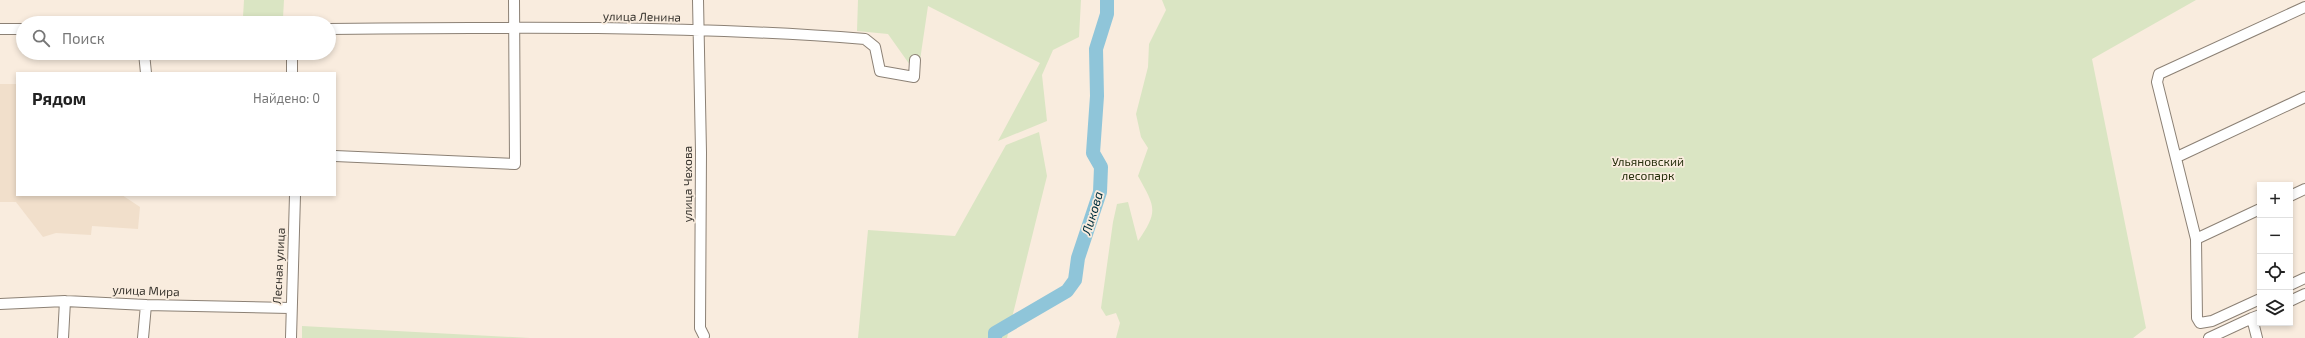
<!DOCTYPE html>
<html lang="ru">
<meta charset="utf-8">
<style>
body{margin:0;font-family:"Exo 2",sans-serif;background:#f2f2f2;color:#222}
.controls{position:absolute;right:12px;bottom:12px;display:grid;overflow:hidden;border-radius:0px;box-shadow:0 2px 6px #0003}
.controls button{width:36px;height:36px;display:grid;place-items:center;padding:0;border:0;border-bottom:1px solid #e0e0e0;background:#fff;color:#222;font:20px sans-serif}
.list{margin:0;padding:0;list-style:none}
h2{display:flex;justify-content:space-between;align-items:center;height:52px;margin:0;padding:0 16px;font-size:17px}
h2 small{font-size:13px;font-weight:400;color:#767676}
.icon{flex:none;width:22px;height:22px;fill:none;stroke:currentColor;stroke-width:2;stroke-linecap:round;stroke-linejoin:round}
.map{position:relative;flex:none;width:2305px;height:338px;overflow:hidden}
.search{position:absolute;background:#fff;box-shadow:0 2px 6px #0003;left:16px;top:16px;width:320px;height:44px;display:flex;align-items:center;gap:10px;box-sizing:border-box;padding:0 14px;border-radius:22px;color:#767676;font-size:15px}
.panel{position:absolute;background:#fff;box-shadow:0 2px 6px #0003;left:16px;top:72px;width:320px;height:124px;border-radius:0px}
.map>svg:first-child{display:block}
.built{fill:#f1dfcb}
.green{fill:#dae5c3}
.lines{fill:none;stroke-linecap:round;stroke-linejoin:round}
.river{stroke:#8fc5d9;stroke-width:14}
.minor-casing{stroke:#8c8175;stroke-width:12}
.minor{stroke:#fff;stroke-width:10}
.labels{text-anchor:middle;stroke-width:3.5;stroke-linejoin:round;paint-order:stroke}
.street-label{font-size:12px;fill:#39352f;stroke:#f9ecde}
.park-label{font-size:12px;fill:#262f0c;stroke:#f9ecde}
.water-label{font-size:13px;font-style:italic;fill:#003140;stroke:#f9ecde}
</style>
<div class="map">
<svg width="2305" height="338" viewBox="0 0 2305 338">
<rect width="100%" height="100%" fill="#f9ecde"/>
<path class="built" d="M0,84h17v111h105l18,12 -2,22 -46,-3 -1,9 -35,-2 -13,4 -27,-35h-16z"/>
<path class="green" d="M244,0h40l-1,18 -40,-1z
M858,0h223l-2,37 -26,13 -11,25 5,46 -49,20 42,-78 -112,-57 -9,61 -9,-2 -22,-31 -31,-3z
M1162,0h1034l-104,59 54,269 -13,10h-1017l4,-15 -4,-10 -10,3 -5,-8 12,-86 4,-18 11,-2 10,39c21,-30 17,-34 0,-65l10,-28 -7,-11 -5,-23 12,-47 1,-23 17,-34z
M1039,132l8,44 -40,162h-149l10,-108 87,6 51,-91z
M302,326l228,12h-228z"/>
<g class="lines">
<path class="river" d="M995,338v-5l72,-42 8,-11 3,-22 22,-66 1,-25 -8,-14 4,-57 -1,-47 11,-35v-14"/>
<g class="minor-casing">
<path id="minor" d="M698,0l3,152 -1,176 4,8
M0,29h23
M329,29c179,-2 358,-4 536,10l10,8 5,24 34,6 1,-17
M144,53l2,20
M292,53v20
M335,156l180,8 -1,-164
M2177,157l128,-60
M2290,196l15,-7
M2196,239l64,-30
M2290,285l15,-7
M2260,299l-48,22 -12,2 -3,-5 -1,-79 -39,-157 2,-8 146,-67
M2290,301l15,-7
M0,304l65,-3 81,4 144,3
M63,338l2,-37
M143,338l3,-33
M291,338l4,-143
M2209,338l43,-20
M2257,338l-5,-20 8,-3"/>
</g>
<use href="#minor" class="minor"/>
</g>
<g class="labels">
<g class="street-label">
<text transform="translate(642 17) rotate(1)" y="4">улица Ленина</text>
<text transform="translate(688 184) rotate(-90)" y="4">улица Чехова</text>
<text transform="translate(279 266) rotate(-87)" y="4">Лесная улица</text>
<text transform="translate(146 291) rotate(2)" y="4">улица Мира</text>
</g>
<g class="park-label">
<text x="1648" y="166">Ульяновский<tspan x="1648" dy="14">лесопарк</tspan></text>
</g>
<g class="water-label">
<text transform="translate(1092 213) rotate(-73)" y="5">Ликова</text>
</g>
</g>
</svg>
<div class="controls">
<button>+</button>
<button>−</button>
<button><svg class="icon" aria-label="locate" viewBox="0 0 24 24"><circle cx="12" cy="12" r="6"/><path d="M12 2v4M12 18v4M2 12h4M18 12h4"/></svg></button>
<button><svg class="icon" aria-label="layers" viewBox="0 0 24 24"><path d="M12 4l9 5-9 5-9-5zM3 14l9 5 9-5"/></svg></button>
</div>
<div class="search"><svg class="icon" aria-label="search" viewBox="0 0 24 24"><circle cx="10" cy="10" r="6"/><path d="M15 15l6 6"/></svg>Поиск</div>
<section class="panel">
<h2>Рядом<small>Найдено: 0</small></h2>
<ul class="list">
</ul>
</section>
</div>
